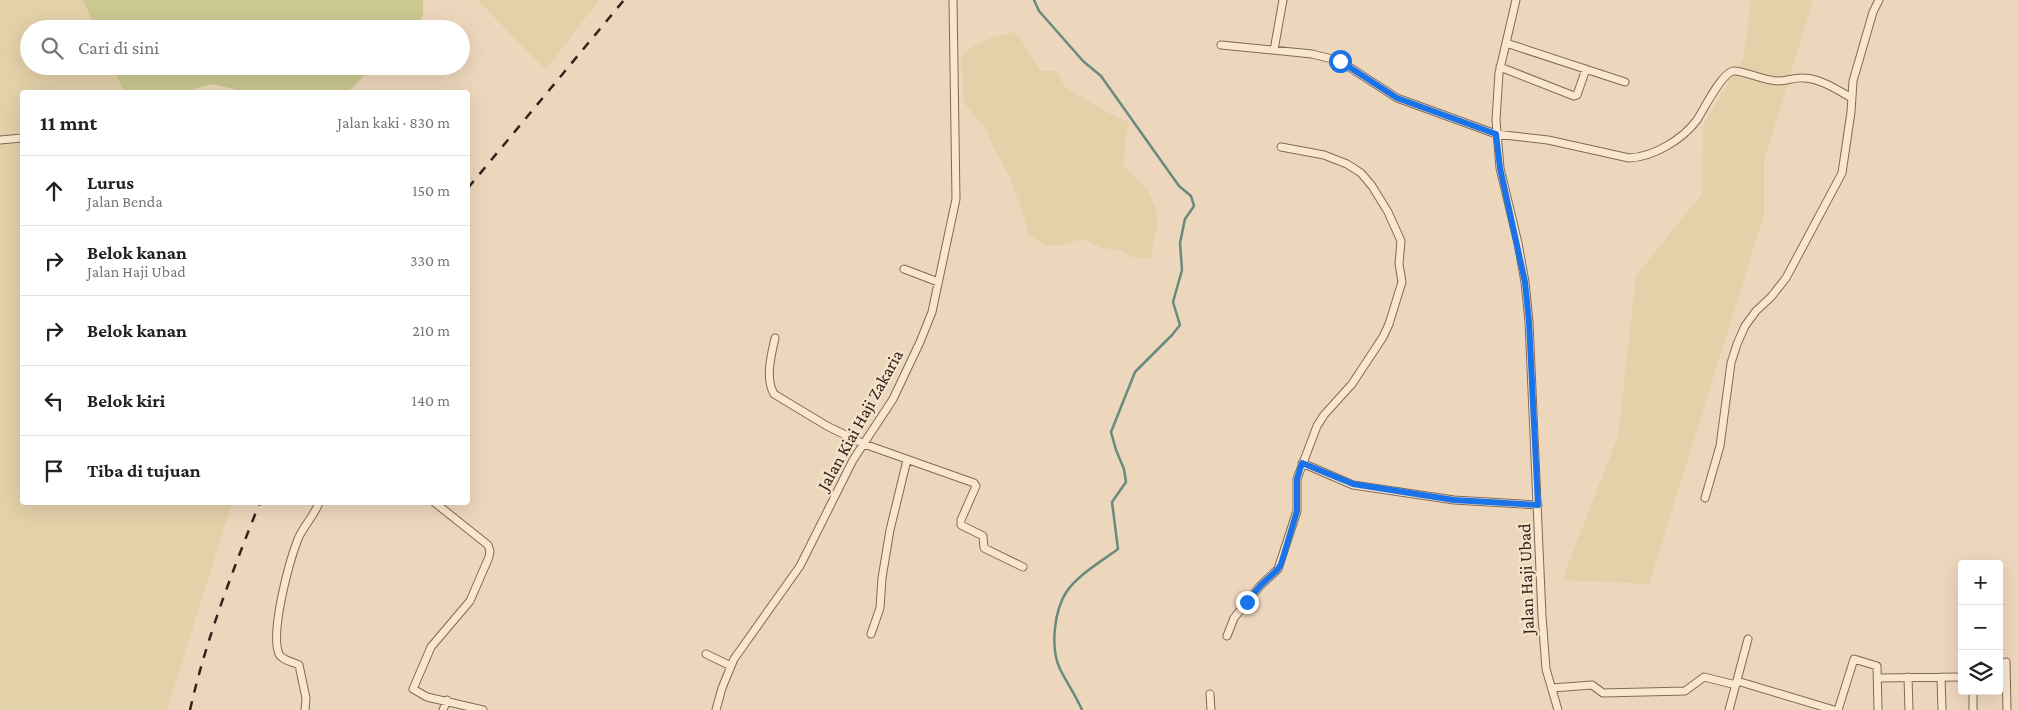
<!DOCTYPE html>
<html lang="id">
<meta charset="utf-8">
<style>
body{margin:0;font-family:"Crimson Pro",serif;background:#f2f2f2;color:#222}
.controls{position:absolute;right:15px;bottom:15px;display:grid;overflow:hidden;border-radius:5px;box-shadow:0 5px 20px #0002}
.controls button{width:45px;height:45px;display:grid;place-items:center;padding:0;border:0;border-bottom:1px solid #e0e0e0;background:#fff;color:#222;font:25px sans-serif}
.stop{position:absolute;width:15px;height:15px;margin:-11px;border:4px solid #1a73e8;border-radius:50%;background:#fff}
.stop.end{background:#1a73e8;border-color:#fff;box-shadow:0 1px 5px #0008}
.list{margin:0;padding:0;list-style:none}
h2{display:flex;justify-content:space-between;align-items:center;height:65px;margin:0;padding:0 20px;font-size:21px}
h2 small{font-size:16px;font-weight:400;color:#767676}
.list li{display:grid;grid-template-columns:32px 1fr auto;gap:15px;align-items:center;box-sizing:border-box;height:70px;padding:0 20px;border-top:1px solid #e0e0e0}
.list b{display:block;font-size:19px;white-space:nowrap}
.list p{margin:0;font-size:16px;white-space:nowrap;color:#767676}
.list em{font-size:16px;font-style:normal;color:#767676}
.icon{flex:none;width:28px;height:28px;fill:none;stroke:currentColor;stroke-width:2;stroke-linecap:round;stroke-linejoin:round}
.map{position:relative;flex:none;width:2018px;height:710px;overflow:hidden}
.search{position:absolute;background:#fff;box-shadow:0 5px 20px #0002;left:20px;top:20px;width:450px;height:55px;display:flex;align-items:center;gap:12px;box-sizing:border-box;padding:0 18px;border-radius:28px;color:#767676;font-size:19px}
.panel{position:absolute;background:#fff;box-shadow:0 5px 20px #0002;left:20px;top:90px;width:450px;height:415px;border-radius:5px}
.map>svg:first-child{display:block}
.farmland{fill:#e3d1a9}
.green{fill:#cbc990}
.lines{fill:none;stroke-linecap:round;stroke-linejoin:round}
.stream{stroke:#688b7d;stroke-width:2.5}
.minor-casing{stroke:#846856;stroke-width:9}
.minor{stroke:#f8e6cf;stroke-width:7}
.rail{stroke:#33231b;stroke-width:2.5;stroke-dasharray:9 9;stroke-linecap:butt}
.route{stroke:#1a73e8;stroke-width:6}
.labels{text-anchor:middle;stroke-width:4.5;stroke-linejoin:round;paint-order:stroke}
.street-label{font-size:18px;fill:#33231b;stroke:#f5e3cb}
</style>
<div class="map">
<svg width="2018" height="710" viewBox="0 0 2018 710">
<rect width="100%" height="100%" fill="#edd7bc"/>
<path class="farmland" d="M0,0h83l13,29h-67v37h83l12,26h-102v410l210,1 -65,207h-167z
M477,0h122l-53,70z
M1751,0h62l-49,161v54l-115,369 -87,-4 56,-144 18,-160 66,-82 1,-68 41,-70z
M1016,32l25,39h15l10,17 50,29 14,6 -3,5 -4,37 24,25 8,16 3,19 -5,18 -1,15 -21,-1 -9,-6 -20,-3 -20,-9 -21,6 -16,1 -17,-12 -4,-17 -15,-42 -14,-24 -9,-22 -22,-26 -2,-29 -1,-18 11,-9 21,-10z"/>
<path class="green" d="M83,0h340v16l-12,13h-315z
M112,66h262l-26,26h-103l-32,-8 -30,8h-59z"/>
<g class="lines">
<path class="stream" d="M1034,0l5,11 44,50 18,15 78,110 12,10 3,10 -9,13 -5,24 2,27 -9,32 7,23 -8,10 -37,37 -24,60 5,18 8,19 2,13 -14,20 6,47c-16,12 -40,26 -51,42 -13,19 -17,57 -7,78 7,14 16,27 22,41"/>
<g class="minor-casing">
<path id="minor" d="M1516,0l-17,73 -3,47 4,48 18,75 7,39 4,40 13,294 4,53 12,41
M1506,43l119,39
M1221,45l91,9 28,7 57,37 99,36 52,6 81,18c24,-1 53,-18 68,-38 7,-11 24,-46 36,-49 10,-1 31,10 45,10 9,0 17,-4 26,-3 17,1 32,11 46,19
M1274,50l9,-50
M1500,67l74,29 3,-1 9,-26
M0,140l22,-2
M904,269l34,13
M775,338c-4,18 -10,40 -1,56l53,32 37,18 110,39 2,3 -15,34v5l22,11 1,12 39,19
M1302,463l51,22 101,15 84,5
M1705,498l15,-52 11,-83 6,-19 8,-18 11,-15 15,-14 15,-19 56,-105 9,-61 2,-31 20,-69 6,-12
M434,502l54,43 2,6 -1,6 -19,44 -39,46 -18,42 14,8 56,13
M871,634l9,-26 2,-30 8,-48 17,-70
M1227,636l7,-18 26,-32 18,-17 19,-58v-32l20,-53 7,-11 28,-31 31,-47 6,-13 13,-42 -3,-18 2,-23 -13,-29 -16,-26 -11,-13 -14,-9 -23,-9 -43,-8
M706,654l25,12
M2006,662l1,48
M1908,677l1,33
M1941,677l1,33
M1878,678l84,-1
M1737,681l97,29
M1552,688l40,-3 11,8 82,-2 19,-14 32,8
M1973,691v19
M1210,694l1,16
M305,710l1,-12 -7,-33c-6,-3 -17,-5 -20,-11 -9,-22 10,-92 19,-115 4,-11 19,-27 21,-37
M443,710l4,-10
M716,710l6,-22 12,-29 66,-93 53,-106 40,-61 27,-57 12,-30 24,-113 -3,-199
M1729,710l19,-71
M1838,710l16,-51 23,7 1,44"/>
</g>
<use href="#minor" class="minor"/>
<path class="rail" d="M468,188l156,-188
M190,710c16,-71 43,-140 70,-208"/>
</g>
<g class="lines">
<path class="route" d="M1247,602l13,-16 18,-17 3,-5 16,-53v-32l5,-16 51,21 101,16 84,5 -9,-183 -4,-40 -25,-114 -4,-34 -99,-36 -57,-37"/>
</g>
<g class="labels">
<g class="street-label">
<text transform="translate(860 420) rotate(-61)" y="6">Jalan Kiai Haji Zakaria</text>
<text transform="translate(1526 579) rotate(-92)" y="6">Jalan Haji Ubad</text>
</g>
</g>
</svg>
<div class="controls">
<button>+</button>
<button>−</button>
<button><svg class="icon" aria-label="layers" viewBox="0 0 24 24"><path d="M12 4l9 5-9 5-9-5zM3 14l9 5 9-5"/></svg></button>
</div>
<div class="stop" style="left:1340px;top:61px"></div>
<div class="stop end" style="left:1247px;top:602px"></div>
<div class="search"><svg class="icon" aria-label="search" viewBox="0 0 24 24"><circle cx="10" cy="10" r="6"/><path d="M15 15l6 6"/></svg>Cari di sini</div>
<section class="panel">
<h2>11 mnt<small>Jalan kaki · 830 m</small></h2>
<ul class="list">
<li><svg class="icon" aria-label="ahead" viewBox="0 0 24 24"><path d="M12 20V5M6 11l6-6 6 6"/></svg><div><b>Lurus</b><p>Jalan Benda</p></div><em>150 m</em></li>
<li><svg class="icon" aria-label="right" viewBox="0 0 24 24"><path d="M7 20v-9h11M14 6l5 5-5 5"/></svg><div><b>Belok kanan</b><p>Jalan Haji Ubad</p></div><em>330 m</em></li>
<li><svg class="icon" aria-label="right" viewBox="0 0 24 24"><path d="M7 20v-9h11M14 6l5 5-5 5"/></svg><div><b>Belok kanan</b></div><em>210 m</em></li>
<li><svg class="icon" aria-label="left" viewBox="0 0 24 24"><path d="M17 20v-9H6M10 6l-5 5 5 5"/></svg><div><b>Belok kiri</b></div><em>140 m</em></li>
<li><svg class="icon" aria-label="arrive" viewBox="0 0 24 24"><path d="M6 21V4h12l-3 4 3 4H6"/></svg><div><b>Tiba di tujuan</b></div></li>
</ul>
</section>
</div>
